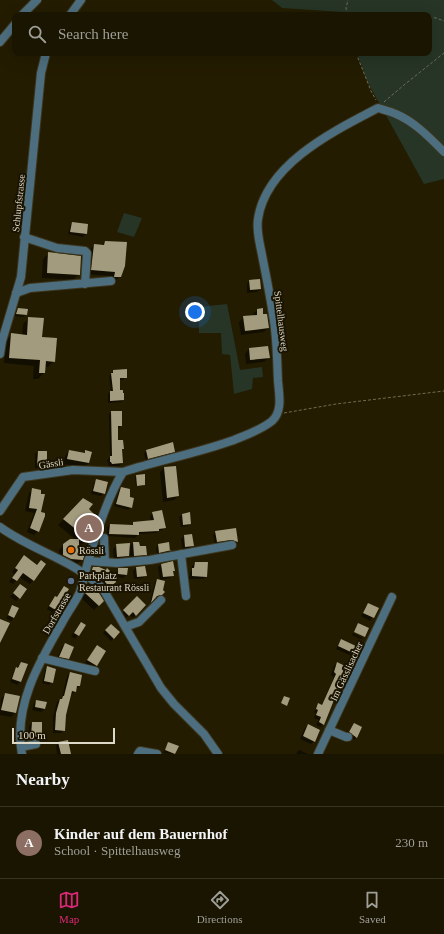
<!DOCTYPE html>
<meta charset="utf-8">
<style>
body{margin:0;font-family:"Times New Roman",serif;background:#231e0b;color:#f1f3f6}
.scale{position:absolute;left:12px;bottom:10px;width:103px;box-sizing:border-box;padding-left:4px;border:2px solid #dcd8c8;border-top:0;font-size:11px;line-height:14px;white-space:nowrap;color:#dcd8c8;-webkit-text-stroke:3px #1a1300;paint-order:stroke}
.you{position:absolute;left:195px;top:312px;width:14px;height:14px;margin:-10px;border:3px solid #fff;border-radius:50%;background:#1a73e8;box-shadow:0 0 0 6px #1a73e833}
.badge{display:grid;place-items:center;width:26px;height:26px;border-radius:50%;background:#db2777;color:#fff;font-size:13px;font-weight:700}
.pin{position:absolute;translate:-50% -50%;border:2px solid #fff;box-shadow:0 1px 4px #0006}
.list{margin:0;padding:0;list-style:none}
h2{display:flex;justify-content:space-between;align-items:center;height:52px;margin:0;padding:0 16px;font-size:17px}
h2 small{font-size:13px;font-weight:400;color:#9f9f99}
.list li{display:grid;grid-template-columns:26px 1fr auto;gap:12px;align-items:center;box-sizing:border-box;height:72px;padding:0 16px;border-top:1px solid #383423}
.list b{display:block;font-size:15px;white-space:nowrap}
.list p{margin:0;font-size:13px;white-space:nowrap;color:#9f9f99}
.list em{font-size:13px;font-style:normal;color:#9f9f99}
.icon{flex:none;width:22px;height:22px;fill:none;stroke:currentColor;stroke-width:2;stroke-linecap:round;stroke-linejoin:round}
.map{position:relative;flex:none;width:444px;height:754px;overflow:hidden}
.search{position:absolute;background:#1a1501;box-shadow:0 4px 16px #0002;left:12px;right:12px;top:12px;height:44px;display:flex;align-items:center;gap:10px;box-sizing:border-box;padding:0 14px;border-radius:8px;color:#9f9f99;font-size:15px}
.sheet{height:124px;background:#1a1501}
nav{display:flex;justify-content:space-around;align-items:center;box-sizing:border-box;height:56px;border-top:1px solid #383423;background:#1a1501;font-size:11px;color:#9f9f99}
nav a{display:grid;justify-items:center;gap:2px}
nav .on{color:#db2777}
.map>svg:first-child{display:block}
.green{fill:#263526}
.shadow{fill:#0007}
.building{fill:#a39b7d}
.lines{fill:none;stroke-linecap:round;stroke-linejoin:round}
.minor-casing{stroke:#3d361d;stroke-width:10}
.path{stroke:#706b54;stroke-width:1;stroke-dasharray:3 2;stroke-linecap:butt}
.minor{stroke:#4d6e7e;stroke-width:8}
.food-dot{fill:#e8710a;stroke:#1a1300;stroke-width:1.5}
.service-dot{fill:#5c6f8a;stroke:#1a1300;stroke-width:1.5}
.labels{text-anchor:middle;stroke-width:4;stroke-linejoin:round;paint-order:stroke}
.street-label{font-size:10px;fill:#dcd8c8;stroke:#1a1300}
.poi-label{font-size:10px;fill:#dcd8c8;stroke:#1a1300;text-anchor:start}
</style>
<div class="map">
<svg width="444" height="754" viewBox="0 0 444 754">
<rect width="100%" height="100%" fill="#231c01"/>
<path class="green" d="M272,0h172v179l-20,5 -57,-103 -10,-28h72v-38h-85l-1,-3 -61,-4z
M124,213l18,5 -8,19 -17,-5z
M227,304l13,66 22,-3 1,10 -10,1 -1,11 -18,5 -4,-39 -8,-1 -1,-21h-22v-26z"/>
<path class="shadow" d="M72,223l14,11 -3,3 -15,-3 2,-8z
M105,242l15,34 -5,5h-5l1,-5 -24,-2 3,-24 4,-5 7,1z
M48,254l31,20 -6,6 -31,-2 1,-19z
M249,281l11,8 -3,3 -10,1v-9z
M18,309l8,5 -3,3 -9,-1 1,-4z
M257,310l6,5 5,13 -4,4 -23,3 -2,-13 5,-5 9,-1v-2z
M29,318l25,43 -6,6h-3l-1,6 -6,6h-5l1,-13 -30,-3 2,-23 6,-6 10,1 1,-11z
M267,347l1,11 -4,4 -18,2 -1,-10 4,-5z
M113,371l13,6 -3,3h-4v11l4,9 -2,2 -13,1v-9l3,-3 -2,-15z
M112,412l9,14 -4,3 1,12 5,7 -2,2 1,13 -3,3h-10l-2,-6 3,-3 -1,-43z
M69,451l15,3 2,-2 3,11 -5,4 -21,-3 2,-8z
M147,451h27l-3,3 -25,7 -2,-8z
M38,452l8,13 -3,3h-8v-14z
M164,468l14,28 -4,4 -11,2 -3,-30z
M137,476l7,9 -1,1h-7l-1,-9z
M97,480l7,13 -3,3 -10,-2 3,-11z
M121,488l10,19 -3,3 -14,-4 5,-15z
M33,489l7,2 -2,40 -4,4 -7,-3 7,-19 -9,-2 4,-18z
M83,500l5,20 5,4 -6,15 -6,6 -3,-3v8l4,9 -5,5 -11,-1 -7,-4v-9l5,-5 12,-5 -18,-15z
M153,513l12,14 -3,3 -4,1 -2,2 -18,1 -3,4 -28,-2v-9l3,-2 21,1 3,-3 17,-1 -1,-6z
M182,515l8,8 -2,3 -7,1 -2,-10z
M216,532l21,10 -3,2h-19l-2,-9z
M184,536l9,10 -3,3 -7,1 -2,-11z
M133,543l13,11 -4,5 -11,1 -2,-11 -1,7 -4,4 -10,1 -1,-12 4,-4 11,3z
M168,543l1,8 -1,2 -11,2 -1,-7 2,-3z
M24,556l13,9 8,-1 -15,20 -11,-7 -6,7 -4,-2 6,-8 -3,-2z
M173,562l-1,14 -2,2 -10,2 -2,-13 3,-2z
M195,563l11,14 -3,2h-14l1,-7 2,-2v-4z
M93,568l22,13 -8,8 -4,-4 -1,-4 -13,-6z
M136,568l10,8 -3,2 -9,1 -1,-8z
M119,569l7,6 -3,3 -7,-1v-5z
M157,580l6,12 -4,4 -5,2 -4,4 5,-20z
M20,585l-1,13 -3,3 -6,-4z
M64,587l-6,24 -3,3 -8,-5 5,-9 3,-3 1,1z
M91,587l12,14 -9,9 -13,-12z
M137,598l7,7 -11,13 -3,-3 -4,3 -5,-4z
M368,604l9,4 -7,13 -9,-5z
M13,606l1,12 -3,3 -5,-3z
M81,623l4,2 -10,14 -4,-3z
M111,625l8,8 -8,8 -8,-8z
M353,633l10,5 -2,1 -9,-4z
M341,640l13,13 -2,3 -16,-7z
M65,644l3,14 -3,3 -8,-2 5,-12z
M97,647l-1,18 -3,3 -8,-5z
M21,663l5,2 -6,17 -3,3 -7,-3 4,-11z
M337,664l8,14 -22,46 -2,3 -5,-2 3,-5 -5,-2 2,-5 -2,-1 5,-7 2,1 13,-29 -3,-2 3,-9z
M48,668l4,14 -3,3 -7,-2 3,-13z
M70,673l9,13 -7,8 -2,-1 -5,22 -1,15 -3,3h-8v-16l4,-15 5,-4 5,-22z
M5,694l14,3 -4,16 -4,4 -11,-2 1,-16z
M37,701l8,1 -1,7 -3,3 -9,-2 2,-7z
M32,723l9,13 -3,3h-9v-13z
M354,724l2,13 -2,3 -7,-5z
M308,726l6,15 -3,3 -11,-5 5,-11z
M58,743l12,11h-13l-1,-8z
M169,743l8,4 -3,7 -11,-1z
M299,750l9,4h-12z"/>
<path class="building" d="M72,222l16,2 -1,10 -17,-2z
M105,241l22,1 -2,24 -4,11h-7l1,-5 -24,-2 3,-26 10,1z
M48,252l33,4 -1,19 -33,-2z
M260,279l1,10 -11,1 -1,-10z
M18,308l10,1 -1,6 -11,-1z
M263,308v6h4l2,14 -24,3 -2,-15 14,-1v-6z
M28,317l16,1 -2,19 15,1 -2,24 -9,-1 -1,12h-6l1,-13 -31,-2 2,-25 16,2z
M268,346l2,12 -20,2 -1,-12z
M127,369v9h-7v12h3v3h1v7l-14,1v-10h3l-2,-18h2v-3z
M111,411h11v15h-4v14h5l1,9h-2l1,14 -11,1 -1,-2h-1v-6h2z
M173,442l2,10 -27,7 -2,-9z
M69,450l16,3v-3l7,2 -3,11 -22,-4z
M38,451h9v15h-10z
M176,466l3,30 -12,2 -3,-31z
M145,474v11l-8,1 -1,-11z
M96,479l12,3 -3,12 -12,-3z
M121,487l9,2v8l4,1 -2,10 -16,-4z
M32,488l9,2v4h4l-4,18 4,1v3l-6,16 -9,-4 7,-19 -8,-1z
M83,498l10,6 -4,5 5,5 -4,5 4,5 -6,15 -25,-20z
M162,510l4,18 -7,1v2l-20,1v3l-30,-1 1,-10 23,1v-3l21,-2 -2,-8z
M190,512l1,12 -8,1 -1,-11z
M236,528l2,14 -7,-2 -14,2 -2,-11z
M192,534l2,12 -9,1 -1,-12z
M70,539h9v10h7l-3,11 -12,-1 -8,-4v-11z
M133,542h6l1,4h6l1,9 -13,1z
M169,542l1,9 2,-1 -13,3 -1,-9z
M130,543l-1,13 -12,1 -1,-13z
M24,555l13,10 4,-5 5,4 -12,17 -11,-8 -6,8 -5,-3 6,-8 -3,-2z
M173,561l2,10h-2l1,5 -11,1 -2,-13z
M195,562h13l-1,15 -15,-1v-8h2z
M145,566l2,10 -10,1 -1,-10z
M93,567h6l7,3 1,-2 8,8 1,6 -6,5 -5,-5v-4l-14,-6z
M118,568h10l-1,7 -9,-1z
M157,579l8,2 -2,9 2,2 -3,3 -5,1 -6,7z
M20,584l7,5 -7,10 -7,-6z
M64,586l5,3 -7,11 3,2 -6,10 -10,-6 6,-10 2,1z
M91,586l8,7 5,8 -5,5 -14,-13z
M137,596l9,9 -10,11 -3,-4 -4,4 -6,-6z
M368,603l11,5 -5,10 -11,-5z
M12,605l7,3 -5,10 -6,-3z
M0,619l10,4 -10,20z
M81,622l5,3 -7,11 -5,-3z
M358,623l11,5 -4,9 -11,-5z
M111,624l9,8 -6,7 -9,-9z
M341,639l17,8 -3,7 -17,-8z
M65,643l9,4 -5,12 -10,-2z
M97,645l9,6 -9,15 -10,-6z
M21,662l7,2 -7,18 -9,-3 4,-12 2,1z
M337,662l10,5 2,-3 4,2 -19,34 -10,25 -5,-3 2,-5 -5,-2 2,-5 -2,-1 2,-6 4,2 14,-31 -2,-2z
M47,666l9,3 -3,14 -9,-2z
M70,672l12,3 -2,11h-3l-1,6 -4,-1 -6,24 -1,16 -10,-1 1,-17 4,-14h2l1,-3h1z
M5,693l15,3 -4,17 -15,-3z
M284,696l6,2 -3,8 -6,-3z
M36,700l11,2 -2,7 -10,-2z
M32,722h10v15l-11,-1z
M354,723l8,4 -5,11 -8,-6z
M308,724l12,6 -5,12 -12,-6z
M68,740l3,14h-10l-3,-12z
M168,742l11,4 -4,8 -10,-4z"/>
<g class="lines">
<g class="minor-casing">
<path id="minor" d="M22,15l15,-15
M70,15l11,-15
M0,42l15,-18
M24,237l33,11 28,3 2,2 -2,31
M16,293l14,-5 81,-7
M0,354l2,-13 19,-64 20,-204 5,-20
M0,511l23,-34 50,-7 50,2
M0,527c33,24 74,33 103,62l58,99 13,16 30,30 14,20
M104,538l1,24
M181,554l5,42
M88,561l29,2 33,-3 82,-15
M125,627l14,-5 22,-22
M42,658l53,13
M329,730l17,7h2
M21,747l15,-3
M22,754c-9,-47 17,-92 40,-131 5,-10 13,-20 18,-31 3,-10 5,-20 8,-30 7,-26 21,-68 35,-90 37,-12 75,-19 111,-32 12,-5 27,-10 38,-19 11,-10 7,-27 6,-40 -1,-22 -1,-45 -5,-66 -3,-20 -7,-40 -11,-60 -2,-11 -6,-24 -4,-36 8,-55 76,-88 120,-111 6,2 12,3 18,6 19,8 34,24 48,38
M138,754l2,-3 17,3
M318,754l74,-157"/>
</g>
<path class="path" d="M347,15l-1,-7 2,-8
M352,15l2,-1
M429,17l7,1 8,3
M356,53l15,38 5,9
M384,102l20,-17 40,-32
M284,413l52,-9 108,-13"/>
<use href="#minor" class="minor"/>
</g>
<circle class="food-dot" cx="71" cy="550" r="4"/>
<circle class="service-dot" cx="71" cy="581" r="4"/>
<g class="labels">
<g class="street-label">
<text transform="translate(18 203) rotate(-84)" y="4">Schlupfstrasse</text>
<text transform="translate(282 321) rotate(83)" y="4">Spittelhausweg</text>
<text transform="translate(51 463) rotate(-9)" y="4">Gässli</text>
<text transform="translate(56 613) rotate(-60)" y="4">Dorfstrasse</text>
<text transform="translate(346 671) rotate(-65)" y="4">Im Gässlisacher</text>
</g>
<g class="poi-label">
<text x="79" y="554">Rössli</text>
<text x="79" y="579">Parkplatz<tspan x="79" dy="12">Restaurant Rössli</tspan></text>
</g>
</g>
</svg>
<div class="scale">100 m</div>
<div class="you"></div>
<div class="pin badge" style="left:89px;top:528px;background:#8d6e63">A</div>
<div class="search"><svg class="icon" aria-label="search" viewBox="0 0 24 24"><circle cx="10" cy="10" r="6"/><path d="M15 15l6 6"/></svg>Search here</div>
</div>
<section class="sheet">
<h2>Nearby<small></small></h2>
<ul class="list">
<li><span class="badge" style="background:#8d6e63">A</span><div><b>Kinder auf dem Bauernhof</b><p>School · Spittelhausweg</p></div><em>230 m</em></li>
</ul>
</section>
<nav>
<a class="on"><svg class="icon" aria-label="map" viewBox="0 0 24 24"><path d="M3 6l6-2 6 2 6-2v14l-6 2-6-2-6 2zM9 4v14M15 6v14"/></svg>Map</a>
<a><svg class="icon" aria-label="directions" viewBox="0 0 24 24"><path d="M12 3l9 9-9 9-9-9zM9 14v-3h6M13 9l2 2-2 2"/></svg>Directions</a>
<a><svg class="icon" aria-label="saved" viewBox="0 0 24 24"><path d="M7 4h10v16l-5-4-5 4z"/></svg>Saved</a>
</nav>
